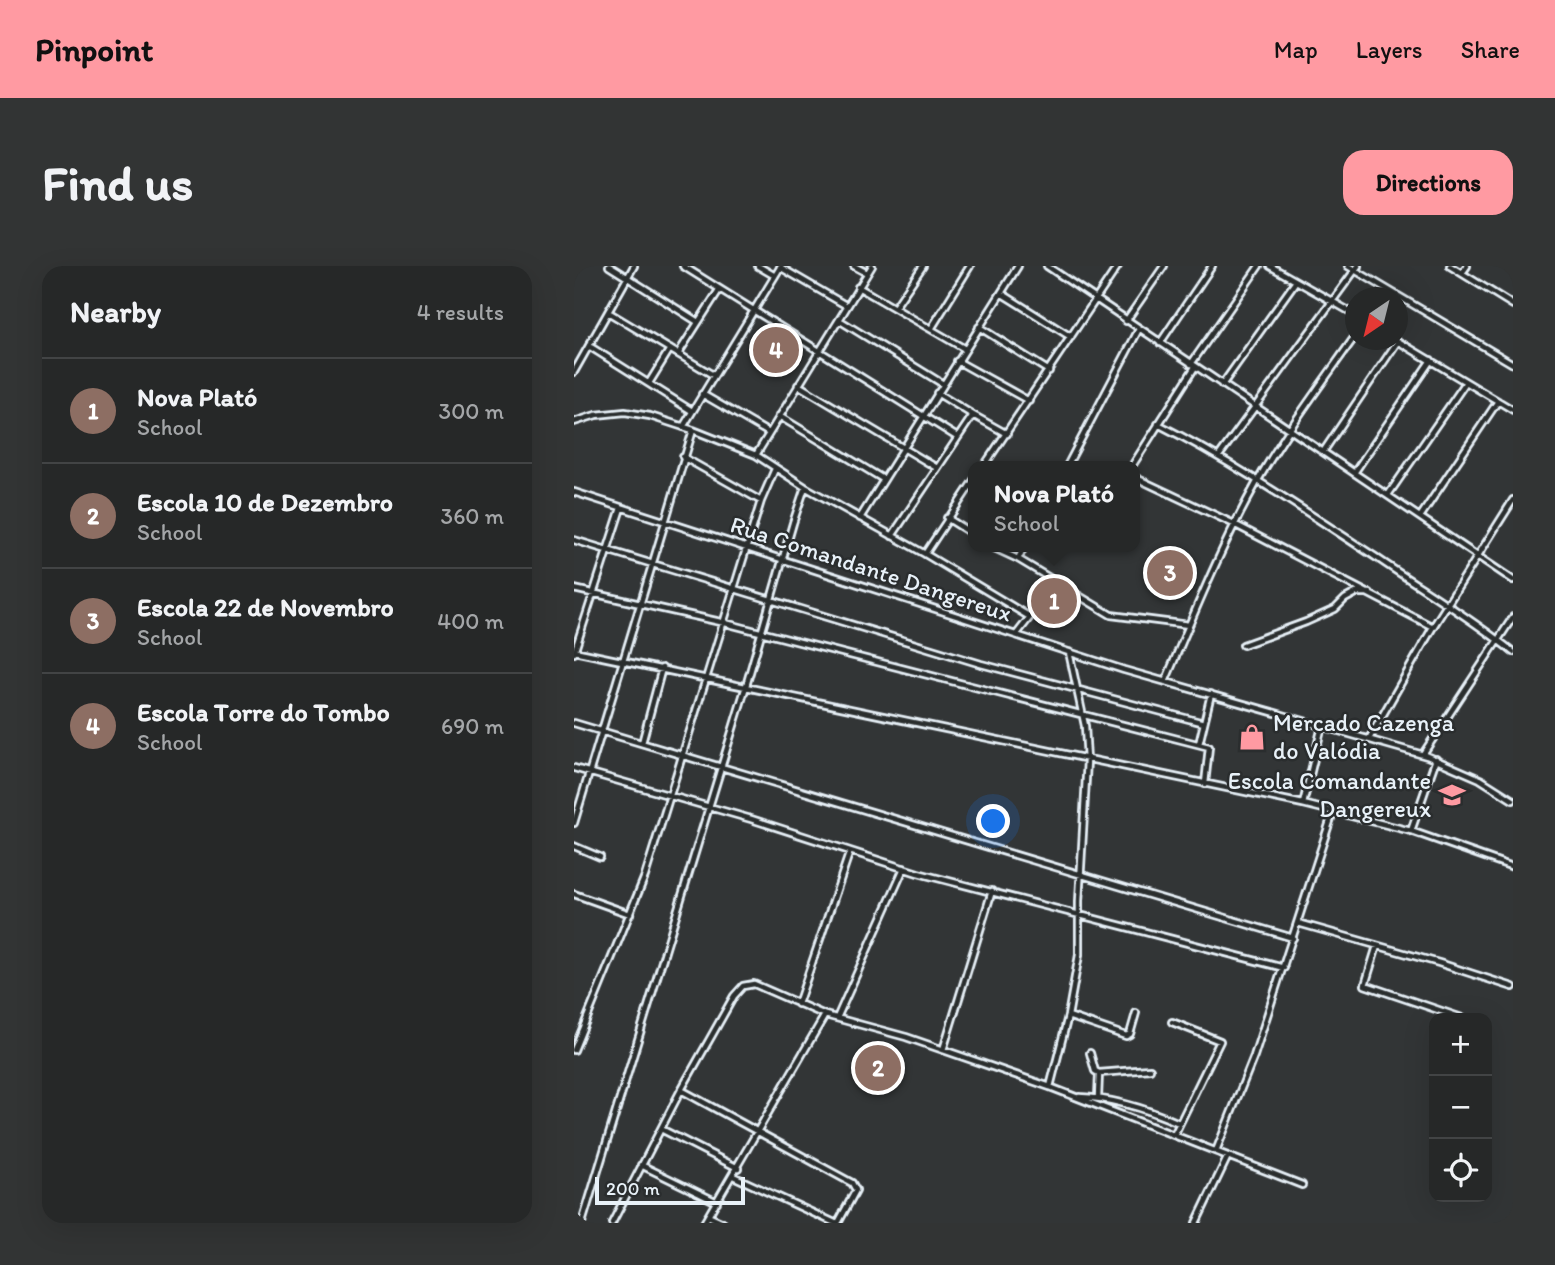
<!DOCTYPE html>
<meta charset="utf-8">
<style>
body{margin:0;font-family:Itim,sans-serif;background:#323434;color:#f1f3f6}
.controls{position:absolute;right:21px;bottom:21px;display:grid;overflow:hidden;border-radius:14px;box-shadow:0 7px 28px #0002}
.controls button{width:63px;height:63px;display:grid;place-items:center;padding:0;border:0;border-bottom:2px solid #424445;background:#262828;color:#f1f3f6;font:35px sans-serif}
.compass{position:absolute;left:771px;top:21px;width:63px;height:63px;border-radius:50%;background:#262828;box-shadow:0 7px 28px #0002;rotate:215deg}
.scale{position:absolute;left:21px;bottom:18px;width:150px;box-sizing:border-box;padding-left:7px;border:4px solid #e8f1f8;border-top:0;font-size:19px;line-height:24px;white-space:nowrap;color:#e8f1f8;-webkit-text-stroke:5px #2a2d2e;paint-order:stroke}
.you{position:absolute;left:420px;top:556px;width:24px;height:24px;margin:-18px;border:5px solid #fff;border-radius:50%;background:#1a73e8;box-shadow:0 0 0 10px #1a73e833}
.badge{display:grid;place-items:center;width:46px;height:46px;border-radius:50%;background:#ff9aa2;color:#fff;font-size:23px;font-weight:700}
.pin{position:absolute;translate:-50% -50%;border:4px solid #fff;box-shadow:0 2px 7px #0006}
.popup{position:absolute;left:394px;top:195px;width:172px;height:91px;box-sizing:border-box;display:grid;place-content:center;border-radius:14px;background:#262828;filter:drop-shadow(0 2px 5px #0005);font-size:23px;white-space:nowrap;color:#a4a6a8}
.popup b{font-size:26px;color:#f1f3f6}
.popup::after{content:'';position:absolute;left:50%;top:100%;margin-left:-14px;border:14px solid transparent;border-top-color:#262828}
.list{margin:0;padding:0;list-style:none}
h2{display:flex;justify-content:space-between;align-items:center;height:91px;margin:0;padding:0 28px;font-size:30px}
h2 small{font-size:23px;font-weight:400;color:#a4a6a8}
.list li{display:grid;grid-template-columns:46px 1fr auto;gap:21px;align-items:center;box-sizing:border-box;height:105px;padding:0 28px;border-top:2px solid #424445}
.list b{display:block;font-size:26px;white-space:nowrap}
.list p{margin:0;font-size:23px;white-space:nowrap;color:#a4a6a8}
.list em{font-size:23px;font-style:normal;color:#a4a6a8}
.icon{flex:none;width:38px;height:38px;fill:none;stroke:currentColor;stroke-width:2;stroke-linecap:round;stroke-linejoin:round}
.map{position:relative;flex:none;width:939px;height:957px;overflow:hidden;border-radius:21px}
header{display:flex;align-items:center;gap:42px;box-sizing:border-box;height:98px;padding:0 35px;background:#ff9aa2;color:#111}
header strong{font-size:33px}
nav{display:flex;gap:38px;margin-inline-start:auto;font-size:24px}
.intro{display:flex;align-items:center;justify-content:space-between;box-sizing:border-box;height:168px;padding:0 42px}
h1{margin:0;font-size:49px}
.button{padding:18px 32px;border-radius:21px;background:#ff9aa2;color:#111;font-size:24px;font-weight:700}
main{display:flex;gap:42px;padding:0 42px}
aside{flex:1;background:#262828;border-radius:21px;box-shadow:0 7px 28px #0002}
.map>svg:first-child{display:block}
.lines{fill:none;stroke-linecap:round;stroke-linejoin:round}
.street-casing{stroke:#e8f1f8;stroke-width:10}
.street{stroke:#2a2d2e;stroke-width:4.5}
.labels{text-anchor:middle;stroke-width:5;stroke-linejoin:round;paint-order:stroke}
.street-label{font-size:24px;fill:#e8f1f8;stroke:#2a2d2e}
.poi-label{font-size:24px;fill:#e8f1f8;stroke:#2a2d2e;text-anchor:start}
</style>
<header>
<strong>Pinpoint</strong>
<nav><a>Map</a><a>Layers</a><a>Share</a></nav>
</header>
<div class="intro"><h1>Find us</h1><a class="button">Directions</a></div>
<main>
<aside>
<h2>Nearby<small>4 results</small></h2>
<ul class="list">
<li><span class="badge" style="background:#8d6e63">1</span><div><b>Nova Plató</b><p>School</p></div><em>300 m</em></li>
<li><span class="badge" style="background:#8d6e63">2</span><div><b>Escola 10 de Dezembro</b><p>School</p></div><em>360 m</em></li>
<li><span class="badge" style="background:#8d6e63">3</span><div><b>Escola 22 de Novembro</b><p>School</p></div><em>400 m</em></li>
<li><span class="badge" style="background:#8d6e63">4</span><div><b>Escola Torre do Tombo</b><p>School</p></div><em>690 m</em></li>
</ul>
</aside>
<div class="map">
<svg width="939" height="957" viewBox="0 0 939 957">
<rect width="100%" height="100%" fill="#323536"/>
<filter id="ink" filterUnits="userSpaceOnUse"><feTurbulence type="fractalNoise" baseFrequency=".0143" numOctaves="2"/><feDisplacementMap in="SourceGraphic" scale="14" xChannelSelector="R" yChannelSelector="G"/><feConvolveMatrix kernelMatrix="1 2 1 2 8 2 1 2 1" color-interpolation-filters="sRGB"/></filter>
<g filter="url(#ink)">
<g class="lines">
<g class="street-casing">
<path id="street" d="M35,0l89,56
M109,0l274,171
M184,0l17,10
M280,0l13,7
M473,0l466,314
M696,0l86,49
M774,0l165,98
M876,0l63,39
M206,1l67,39
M888,7l5,-7
M284,21l107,62
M427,27l70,44
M321,41l28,-41
M34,46l105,63
M265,54l104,64
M552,55l38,-55
M405,61l70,44
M357,63l39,-63
M822,74l117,70
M586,77l52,-77
M15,80l103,65
M104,88l41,-64
M383,95l72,40
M617,98l68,-98
M0,106l60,-106
M75,117l21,-34
M224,119l139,83
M648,119l74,-104
M363,127l36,22
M128,128l67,39
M205,150l104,63
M0,156l22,-7 29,-3 25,4 43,14 63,25 49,32 120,67 105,63
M584,158c77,39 147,87 219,134 45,31 93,59 136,94
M109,161l98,-161
M749,186l75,-111
M182,189l116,-189
M645,190l139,-190
M109,191l78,44
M410,200l134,-200
M493,200l72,-137
M558,200l63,-99
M780,207l77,-113
M560,211l100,47 199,103
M0,226l550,178 303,86 53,23 33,21
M814,229l78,-113
M846,251l78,-116
M286,252l158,-252
M373,252l27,17
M318,270l81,-121 34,19
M0,274l407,124 223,59
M418,281l26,12 93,56 78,10
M351,288l49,-74
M444,293l6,-12
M0,323l151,34 484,124 -4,37
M442,369l14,-18 21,-37
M669,379l63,-23 29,-13 10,-10 11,-6h14
M0,385l729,153 108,27 102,36
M0,387l47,-145
M591,416c29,-68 56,-136 92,-200 29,-51 65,-99 99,-147
M0,457l719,215
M795,473l64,-112 80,-127
M68,477l20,-75
M625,478l12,-50
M849,488l90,-137
M0,502l177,51 167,54 366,95
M729,538l19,-78
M0,557l119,-393
M837,565l25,-72
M0,580l26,11
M0,628l56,20
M724,657l141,40 74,24
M803,680l-12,39 97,33
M224,738l52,-153
M494,750l58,20 4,-2 6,-21
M263,752l67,-150
M598,756l48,19 -46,94
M0,784l71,-174 116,-375 14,-32
M369,784l49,-159
M516,787l5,18 4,2
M476,821l252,98
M107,824l171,93 4,7 -18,33
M505,831c34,1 68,12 100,26
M524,832l1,-25 51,-4
M87,863l77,39
M642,885l38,-95 79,-244
M67,899l76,37
M159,910l102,47
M134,950l15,7
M8,957l164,-537 47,-163 12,-36
M38,957l69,-133 53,-94 9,-10 11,-2 71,31 81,22 144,50 18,-71 11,-61v-54l8,-141 -2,-34 -16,-74
M130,957l121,-208
M622,957l32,-67"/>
</g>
<use href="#street" class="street"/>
</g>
</g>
<defs>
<g id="shop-bare" transform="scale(2.1)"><path d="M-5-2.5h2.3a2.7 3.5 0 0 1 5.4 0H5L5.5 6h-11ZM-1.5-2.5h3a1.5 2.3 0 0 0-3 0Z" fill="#ff9aa2" stroke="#2a2d2e" stroke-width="2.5" paint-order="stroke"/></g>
<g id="school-bare" transform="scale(2.1)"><path d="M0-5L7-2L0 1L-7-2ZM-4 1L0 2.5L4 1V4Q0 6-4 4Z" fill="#ff9aa2" stroke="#2a2d2e" stroke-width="2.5" paint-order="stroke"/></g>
</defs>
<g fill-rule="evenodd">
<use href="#shop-bare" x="678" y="471"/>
<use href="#school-bare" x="878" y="529"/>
</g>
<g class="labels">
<g class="street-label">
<text transform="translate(297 303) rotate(18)" y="8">Rua Comandante Dangereux</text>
</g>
<g class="poi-label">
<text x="699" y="465">Mercado Cazenga<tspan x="699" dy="28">do Valódia</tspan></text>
<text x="857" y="523" text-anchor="end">Escola Comandante<tspan x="857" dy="28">Dangereux</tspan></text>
</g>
</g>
</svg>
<div class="controls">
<button>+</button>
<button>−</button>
<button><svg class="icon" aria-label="locate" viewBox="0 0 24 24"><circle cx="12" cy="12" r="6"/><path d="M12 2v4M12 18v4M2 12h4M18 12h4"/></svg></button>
</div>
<svg class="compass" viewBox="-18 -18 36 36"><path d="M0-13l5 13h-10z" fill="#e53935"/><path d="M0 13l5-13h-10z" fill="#a4a6a8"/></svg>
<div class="scale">200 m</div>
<div class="you"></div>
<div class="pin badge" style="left:480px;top:335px;background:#8d6e63">1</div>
<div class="popup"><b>Nova Plató</b>School</div>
<div class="pin badge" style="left:304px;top:802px;background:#8d6e63">2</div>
<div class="pin badge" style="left:596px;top:307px;background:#8d6e63">3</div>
<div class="pin badge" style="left:202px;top:84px;background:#8d6e63">4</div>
</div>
</main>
